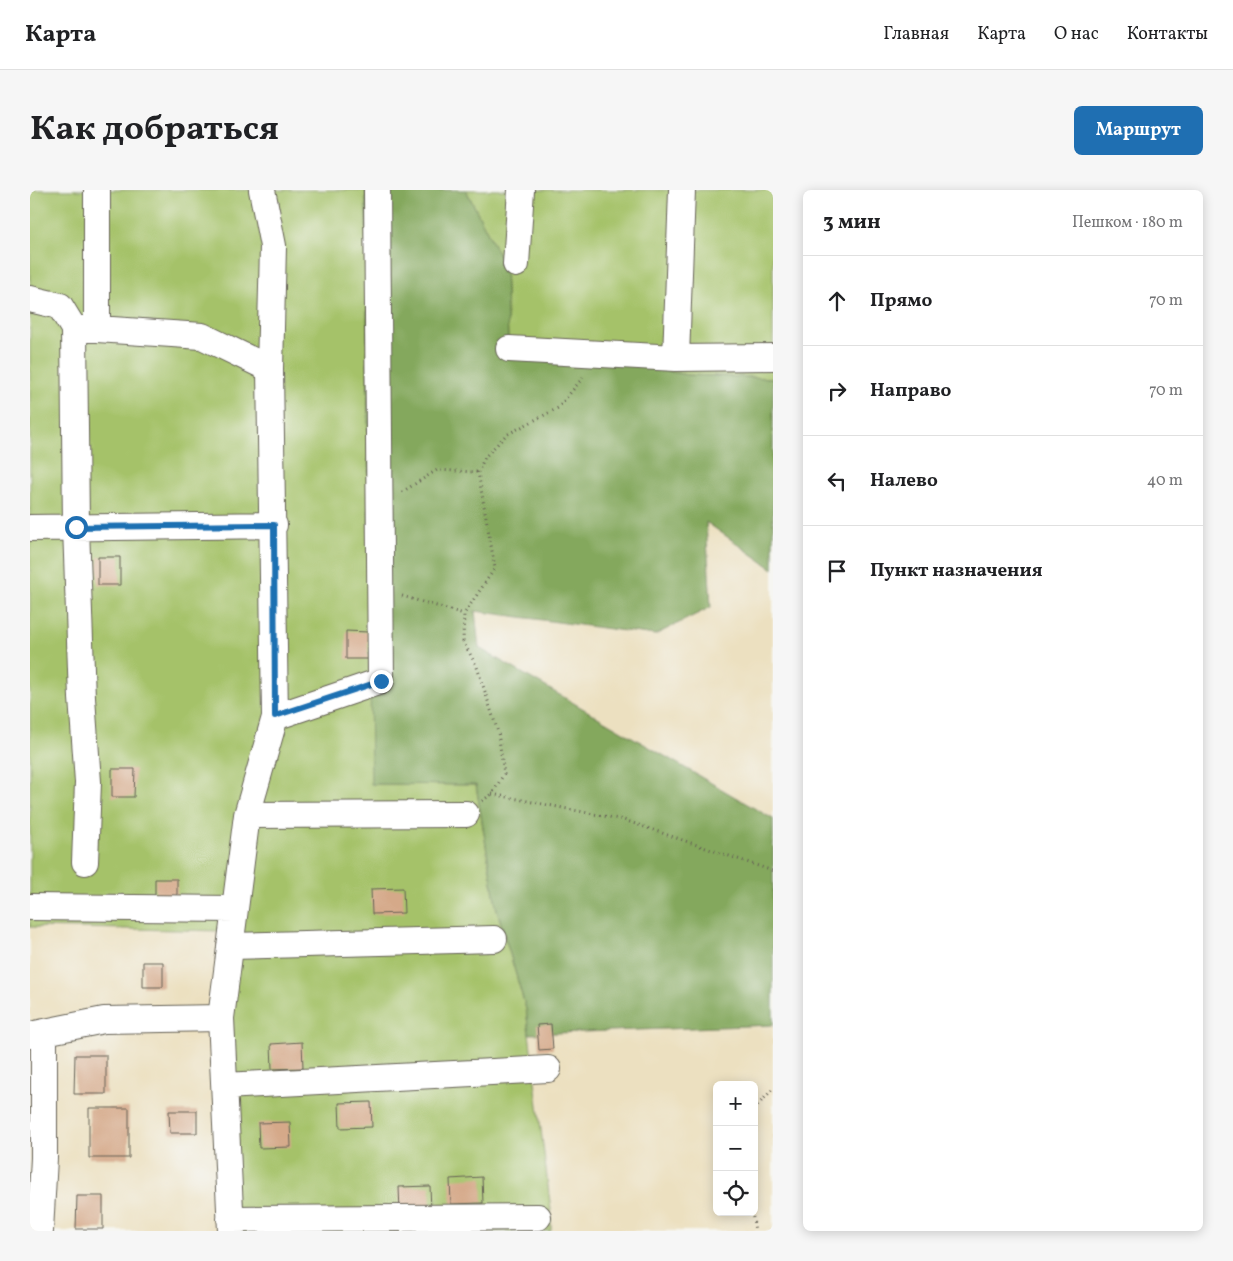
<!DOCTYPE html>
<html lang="ru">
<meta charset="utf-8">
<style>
body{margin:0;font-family:Vollkorn,serif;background:#f6f6f6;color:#202124}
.controls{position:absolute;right:15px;bottom:15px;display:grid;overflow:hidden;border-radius:8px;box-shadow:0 2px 12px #0003}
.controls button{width:45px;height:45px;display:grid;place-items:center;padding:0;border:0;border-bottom:1px solid #e0e0e0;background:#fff;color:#202124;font:25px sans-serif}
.stop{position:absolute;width:15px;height:15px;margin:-11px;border:4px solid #1f6fb2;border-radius:50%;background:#fff}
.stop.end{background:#1f6fb2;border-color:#fff;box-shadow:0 1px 5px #0008}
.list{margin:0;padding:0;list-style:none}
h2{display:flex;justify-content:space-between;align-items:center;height:65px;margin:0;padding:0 20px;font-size:21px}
h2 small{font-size:16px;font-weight:400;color:#757577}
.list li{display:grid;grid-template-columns:32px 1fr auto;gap:15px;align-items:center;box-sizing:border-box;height:90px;padding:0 20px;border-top:1px solid #e0e0e0}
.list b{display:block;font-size:19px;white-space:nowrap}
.list em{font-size:16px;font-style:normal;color:#757577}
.icon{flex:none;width:28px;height:28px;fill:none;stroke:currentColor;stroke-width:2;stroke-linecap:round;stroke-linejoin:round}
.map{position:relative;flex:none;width:743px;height:1041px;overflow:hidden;border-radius:8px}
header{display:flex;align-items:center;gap:30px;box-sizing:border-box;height:70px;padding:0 25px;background:#fff;border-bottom:1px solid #e0e0e0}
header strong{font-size:24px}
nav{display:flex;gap:28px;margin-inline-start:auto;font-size:18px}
.intro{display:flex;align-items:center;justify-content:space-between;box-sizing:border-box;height:120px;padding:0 30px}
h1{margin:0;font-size:35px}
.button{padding:12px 22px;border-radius:8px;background:#1f6fb2;color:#fff;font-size:18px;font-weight:700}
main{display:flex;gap:30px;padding:0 30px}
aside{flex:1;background:#fff;border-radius:8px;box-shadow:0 2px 12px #0003}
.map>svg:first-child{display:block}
.green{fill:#a5c269;stroke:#606f42}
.forest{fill:#84a85d;stroke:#50623c}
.building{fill:#d5a989}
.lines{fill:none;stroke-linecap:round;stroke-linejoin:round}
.minor-casing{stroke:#656155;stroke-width:28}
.path{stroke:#656155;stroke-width:3;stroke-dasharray:1 4;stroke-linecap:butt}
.minor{stroke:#fff;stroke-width:26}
.route{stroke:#1f6fb2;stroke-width:6}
</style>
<header>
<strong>Карта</strong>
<nav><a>Главная</a><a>Карта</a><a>О нас</a><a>Контакты</a></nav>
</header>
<div class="intro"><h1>Как добраться</h1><a class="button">Маршрут</a></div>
<main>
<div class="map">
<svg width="743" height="1041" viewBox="0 0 743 1041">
<rect width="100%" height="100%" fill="#f6f6f2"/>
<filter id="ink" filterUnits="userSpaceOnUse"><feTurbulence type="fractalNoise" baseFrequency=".02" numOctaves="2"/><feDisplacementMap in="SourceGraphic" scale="10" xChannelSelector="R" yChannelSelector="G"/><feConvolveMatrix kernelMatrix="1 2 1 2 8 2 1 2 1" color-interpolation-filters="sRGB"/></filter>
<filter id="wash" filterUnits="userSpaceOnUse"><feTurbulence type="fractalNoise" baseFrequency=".0096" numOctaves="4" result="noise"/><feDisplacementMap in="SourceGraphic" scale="20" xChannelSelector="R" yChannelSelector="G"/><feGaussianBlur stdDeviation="1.12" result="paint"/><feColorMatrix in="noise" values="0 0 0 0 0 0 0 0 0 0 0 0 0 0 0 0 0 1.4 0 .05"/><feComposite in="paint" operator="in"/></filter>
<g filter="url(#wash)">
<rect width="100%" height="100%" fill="#ece0c0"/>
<path class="green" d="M0,0h336l6,594 104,1 20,121 30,103 25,201v21h-315l-13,-300 -193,-4z
M436,0h307v188l-86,-3 -179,-36 -3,-72z"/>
<path class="forest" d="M336,0h100l39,77 3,72 179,36 86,3v191l-67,-47 5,85 -56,28 -180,-24 4,37 294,171v206l-244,9 -3,-25 -30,-103 -20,-121 -105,-1z"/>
<g id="blocks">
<path class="building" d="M68,367h22v28h-22z
M316,441l22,1v27h-22z
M82,579h23l-1,28h-22z
M125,689h22v28h-22z
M373,698l1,25 -32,1 -1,-25z
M113,772h20v25h-20z
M521,834l2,25 -14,1 -2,-25z
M272,852l1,26 -31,1 -1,-25z
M45,865h31v39h-32z
M341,912l1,25 -32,1 -1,-25z
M59,918h40v50h-40z
M139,921h28v22h-27z
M260,932l1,25 -32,1 -1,-25z
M452,987l1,26 -32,1 -1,-25z
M400,996l1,25 -31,1 -1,-25z
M47,1006h26v33h-27z"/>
</g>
</g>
<g filter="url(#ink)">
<use href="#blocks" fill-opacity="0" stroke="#656155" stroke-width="1"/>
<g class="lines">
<g class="minor-casing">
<path id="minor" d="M67,0v139
M486,74l5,-74
M0,109l30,7 14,23 2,198 6,171 6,84 -3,80
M44,139h23l105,7 68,33
M479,159l167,9 97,-1
M646,168l6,-168
M0,338l244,-3
M245,527l106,-36 -4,-491
M217,625l219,-1
M0,717l205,2
M200,756l264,-7
M0,845l74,-15 117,-2
M195,896l323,-17
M200,1029l308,-2
M10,1041l4,-73v-125
M201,1041l-10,-213 26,-203 28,-98 -5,-348 3,-123 -11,-56"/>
</g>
<path class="path" d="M372,302l35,-22 41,2
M372,406l62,18
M462,604l132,26 149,51
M452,611l10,-7 12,-20 -6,-42 -21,-65 -14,-26 1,-27 31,-46 -17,-96 7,-15 21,-22 52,-27 27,-33
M724,919l19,-20
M722,1022l3,19"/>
<use href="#minor" class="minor"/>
</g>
</g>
<g class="lines" filter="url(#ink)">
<path class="route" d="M46,337l198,-2 1,191 106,-35"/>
</g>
</svg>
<div class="controls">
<button>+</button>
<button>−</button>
<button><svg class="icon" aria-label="locate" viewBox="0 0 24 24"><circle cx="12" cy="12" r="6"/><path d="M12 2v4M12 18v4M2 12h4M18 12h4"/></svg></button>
</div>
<div class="stop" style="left:46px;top:337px"></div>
<div class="stop end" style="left:351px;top:491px"></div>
</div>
<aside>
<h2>3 мин<small>Пешком · 180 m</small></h2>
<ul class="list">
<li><svg class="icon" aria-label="ahead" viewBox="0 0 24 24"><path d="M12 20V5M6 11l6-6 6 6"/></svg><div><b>Прямо</b></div><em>70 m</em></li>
<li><svg class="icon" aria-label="right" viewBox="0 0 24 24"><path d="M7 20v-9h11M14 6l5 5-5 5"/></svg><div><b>Направо</b></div><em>70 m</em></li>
<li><svg class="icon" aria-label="left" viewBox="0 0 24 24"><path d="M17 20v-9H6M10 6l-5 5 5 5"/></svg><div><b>Налево</b></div><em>40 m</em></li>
<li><svg class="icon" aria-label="arrive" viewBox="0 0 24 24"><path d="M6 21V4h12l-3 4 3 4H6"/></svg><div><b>Пункт назначения</b></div></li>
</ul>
</aside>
</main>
